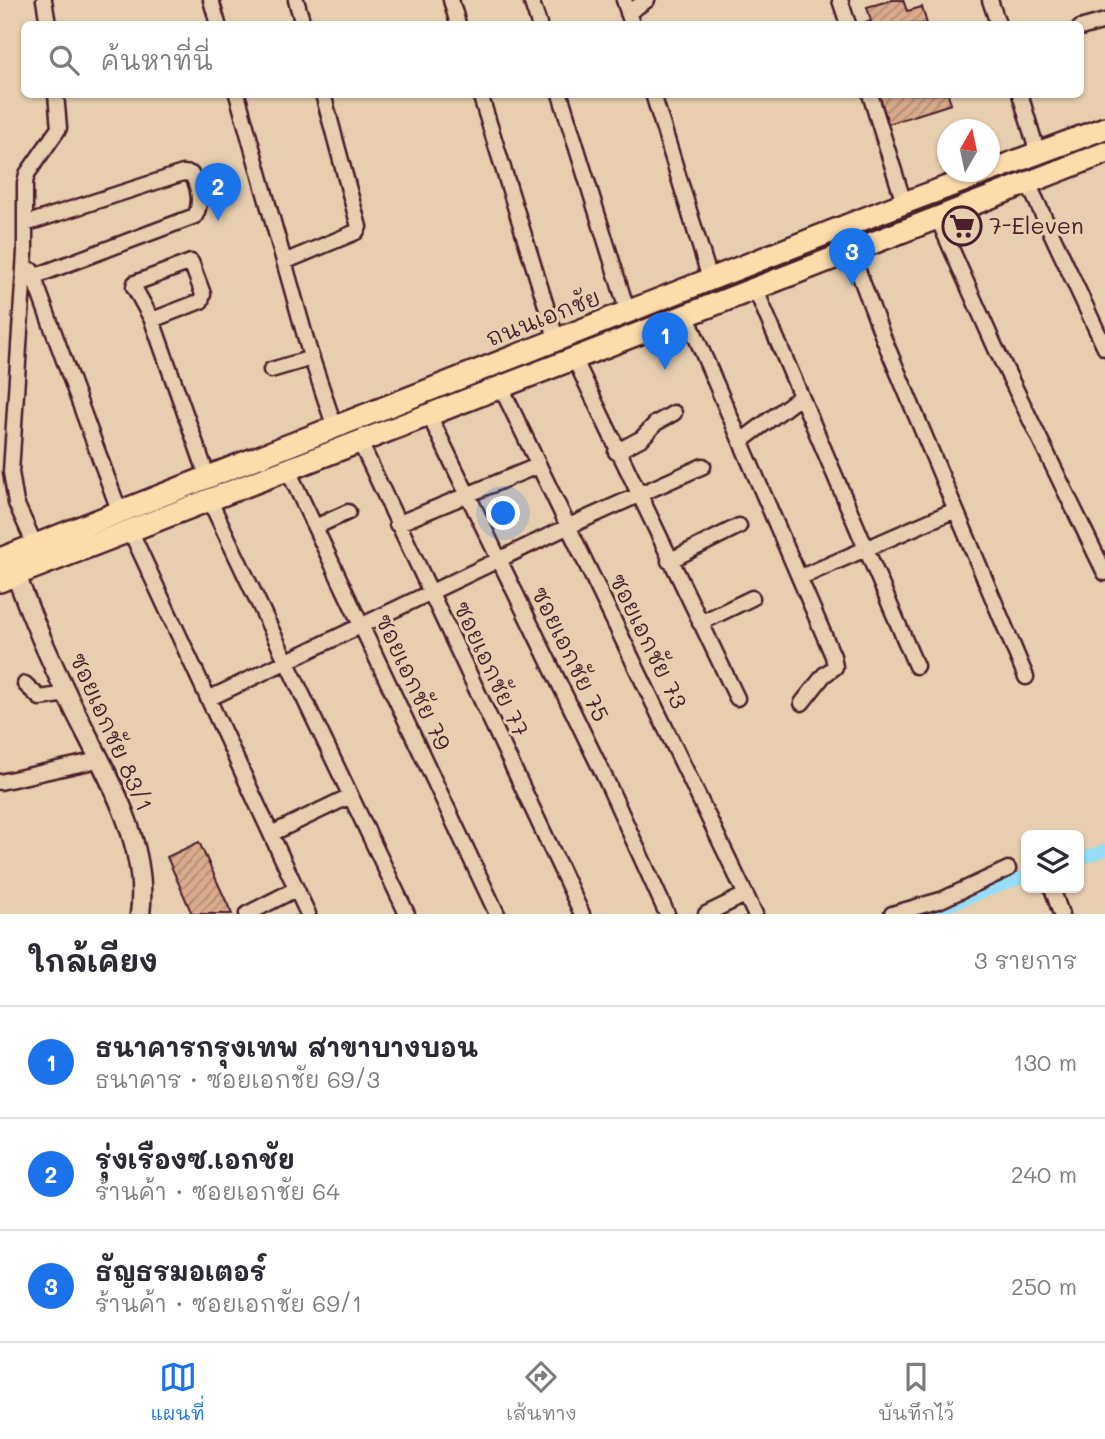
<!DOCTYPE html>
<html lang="th">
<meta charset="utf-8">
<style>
body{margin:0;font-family:Mali,"Playpen Sans Thai",sans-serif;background:#f7f7f7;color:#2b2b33}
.controls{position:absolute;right:21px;bottom:21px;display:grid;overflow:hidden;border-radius:10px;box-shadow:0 2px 5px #0004}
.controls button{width:63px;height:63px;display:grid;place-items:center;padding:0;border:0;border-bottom:2px solid #e1e1e2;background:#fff;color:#2b2b33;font:35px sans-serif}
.compass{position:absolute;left:937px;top:119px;width:63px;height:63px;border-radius:50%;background:#fff;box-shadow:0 2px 5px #0004;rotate:9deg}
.you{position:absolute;left:504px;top:514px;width:24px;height:24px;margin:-18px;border:5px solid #fff;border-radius:50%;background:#1a73e8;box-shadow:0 0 0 10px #1a73e833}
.badge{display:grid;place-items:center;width:46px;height:46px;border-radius:50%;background:#1a73e8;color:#fff;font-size:23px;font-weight:700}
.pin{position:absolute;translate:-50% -58px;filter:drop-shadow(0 2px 4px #0008)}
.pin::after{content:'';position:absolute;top:37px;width:24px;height:21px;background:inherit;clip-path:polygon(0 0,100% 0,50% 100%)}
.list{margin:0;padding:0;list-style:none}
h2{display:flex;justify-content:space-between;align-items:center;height:91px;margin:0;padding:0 28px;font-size:30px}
h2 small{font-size:23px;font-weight:400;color:#7c7c81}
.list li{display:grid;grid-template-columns:46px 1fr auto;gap:21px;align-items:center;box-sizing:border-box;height:112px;padding:0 28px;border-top:2px solid #e1e1e2}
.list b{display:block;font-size:26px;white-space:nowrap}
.list p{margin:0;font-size:23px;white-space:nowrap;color:#7c7c81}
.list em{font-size:23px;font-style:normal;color:#7c7c81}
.icon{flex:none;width:38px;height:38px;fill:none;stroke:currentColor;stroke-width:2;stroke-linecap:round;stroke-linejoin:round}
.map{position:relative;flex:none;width:1105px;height:914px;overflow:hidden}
.search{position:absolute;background:#fff;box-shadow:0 2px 5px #0004;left:21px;right:21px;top:21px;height:77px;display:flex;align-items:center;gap:18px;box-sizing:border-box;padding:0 24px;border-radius:10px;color:#7c7c81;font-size:26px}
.sheet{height:427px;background:#fff}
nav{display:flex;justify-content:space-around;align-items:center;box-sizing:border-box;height:98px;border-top:2px solid #e1e1e2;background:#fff;font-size:19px;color:#7c7c81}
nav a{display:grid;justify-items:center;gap:4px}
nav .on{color:#1a73e8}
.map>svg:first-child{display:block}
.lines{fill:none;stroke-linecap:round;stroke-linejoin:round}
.canal{stroke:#96ddf8;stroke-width:12}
.building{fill:url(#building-hatch);stroke:#4a1f2b;stroke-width:2}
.minor-casing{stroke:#4a1f2b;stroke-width:19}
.tertiary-casing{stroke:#4a1f2b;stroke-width:23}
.primary-casing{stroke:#4a1f2b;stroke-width:26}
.minor{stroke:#e7ceaf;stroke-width:14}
.tertiary{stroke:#e7ceaf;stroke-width:18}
.primary{stroke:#fddcac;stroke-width:21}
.labels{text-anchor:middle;stroke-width:6;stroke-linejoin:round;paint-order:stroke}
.poi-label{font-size:23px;fill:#4a1f2b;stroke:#e7ceaf;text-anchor:start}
.street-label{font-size:23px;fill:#4a1f2b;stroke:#e7ceaf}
</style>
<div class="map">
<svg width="1105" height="914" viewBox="0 0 1105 914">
<defs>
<pattern id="building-hatch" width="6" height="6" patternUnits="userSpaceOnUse" patternTransform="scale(1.75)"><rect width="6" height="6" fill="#d9aa8b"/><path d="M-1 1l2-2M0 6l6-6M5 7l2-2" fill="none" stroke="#b28a72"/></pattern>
</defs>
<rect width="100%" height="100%" fill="#e7ceaf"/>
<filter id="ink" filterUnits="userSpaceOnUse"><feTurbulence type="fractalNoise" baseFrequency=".0143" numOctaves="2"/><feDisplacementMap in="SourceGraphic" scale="14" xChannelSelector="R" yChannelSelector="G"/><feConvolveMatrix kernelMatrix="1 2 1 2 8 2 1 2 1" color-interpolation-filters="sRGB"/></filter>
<g filter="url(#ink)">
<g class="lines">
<path class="canal" d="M1079,859l26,-9
M926,914l100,-38"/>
</g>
<path class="building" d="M892,0h11l4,11 15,-4 5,17h-66l10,-3 -4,-14z
M879,94h69l3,10 -63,20z
M199,842l33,72h-40l-25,-57z"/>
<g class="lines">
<g class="minor-casing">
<path id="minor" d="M44,0l4,24
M211,0l7,24
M296,0l7,24
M451,0l7,24
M531,0l8,24
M624,0l8,24
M840,0l8,24
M990,0l8,24
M628,13l19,-13
M1080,28l25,-7
M237,94l72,256 26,78
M480,94l77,247
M560,94l68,219
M653,94l58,188
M870,94l34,109
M1020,94l18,60
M1028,183l77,165
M938,219l58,130 109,224
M25,224l158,-51 8,1c8,11 11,30 4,42l-162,61
M851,252l32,85 143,340
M284,262l72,-30 3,-5 -36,-133
M31,270l89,243
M755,288l161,378
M686,314l147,342 2,11 -11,8 -22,28
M152,320l49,-19 2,-7 -12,-32 -56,21 -1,4 18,33 56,158
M574,358l163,340
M271,370l41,-12
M501,387l254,527
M429,415l178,367 60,132
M741,441l59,-44
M360,442l222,472
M616,452l26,-14 14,-15 18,-10
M288,470l209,444
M210,501l197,413
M397,524l140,-58
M315,527l33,-15
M131,532l177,382
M35,545l-19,-42 -5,-31 14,-220v-69l2,-9 32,-46 -3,-34
M669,561l70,-35
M801,577l154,-67
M700,623l52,-25
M25,684l15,14 27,-4
M208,699l359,-172 136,-61
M0,782l98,-22
M273,833l77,-37
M1052,888l9,26
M247,914l49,-25
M706,914l39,-19
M892,914l49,-14 67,-31"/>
</g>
<g class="tertiary-casing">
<path id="tertiary" d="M16,575c16,43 35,87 55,128 31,64 79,138 69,211"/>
</g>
<g class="primary-casing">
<path id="primary" d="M0,559l904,-356 201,-75
M0,581l1105,-428"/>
</g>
<use href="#minor" class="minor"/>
<use href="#tertiary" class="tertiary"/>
<use href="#primary" class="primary"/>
</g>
</g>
<defs>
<g id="supermarket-ring" transform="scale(2.0125)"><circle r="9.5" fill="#e7ceaf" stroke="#4a1f2b" stroke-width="1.5"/><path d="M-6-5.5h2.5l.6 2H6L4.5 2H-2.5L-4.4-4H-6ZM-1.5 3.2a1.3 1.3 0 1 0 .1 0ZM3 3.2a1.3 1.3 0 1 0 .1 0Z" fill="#4a1f2b"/></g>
</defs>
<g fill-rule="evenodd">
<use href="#supermarket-ring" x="962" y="226"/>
</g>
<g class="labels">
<g class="poi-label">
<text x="989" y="234">7-Eleven</text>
</g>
<g class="street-label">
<text transform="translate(543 318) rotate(-21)" y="8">ถนนเอกชัย</text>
<text transform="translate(648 641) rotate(64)" y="8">ซอยเอกชัย 73</text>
<text transform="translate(570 654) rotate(64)" y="8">ซอยเอกชัย 75</text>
<text transform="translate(491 669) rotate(65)" y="8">ซอยเอกชัย 77</text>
<text transform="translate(413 682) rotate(65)" y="8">ซอยเอกชัย 79</text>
<text transform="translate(111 732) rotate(66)" y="8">ซอยเอกชัย 83/1</text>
</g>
</g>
</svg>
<div class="controls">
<button><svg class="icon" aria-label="layers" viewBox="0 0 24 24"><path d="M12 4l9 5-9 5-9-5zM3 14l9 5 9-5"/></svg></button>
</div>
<svg class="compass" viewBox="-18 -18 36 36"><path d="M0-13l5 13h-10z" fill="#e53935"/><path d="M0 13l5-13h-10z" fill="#7c7c81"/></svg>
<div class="you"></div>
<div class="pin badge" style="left:665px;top:370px">1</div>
<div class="pin badge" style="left:218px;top:221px">2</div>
<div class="pin badge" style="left:852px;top:286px">3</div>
<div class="search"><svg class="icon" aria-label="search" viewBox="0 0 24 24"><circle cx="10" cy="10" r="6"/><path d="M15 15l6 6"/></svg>ค้นหาที่นี่</div>
</div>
<section class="sheet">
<h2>ใกล้เคียง<small>3 รายการ</small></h2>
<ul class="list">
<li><span class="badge">1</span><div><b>ธนาคารกรุงเทพ สาขาบางบอน</b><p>ธนาคาร · ซอยเอกชัย 69/3</p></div><em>130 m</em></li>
<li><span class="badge">2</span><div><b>รุ่งเรืองซ.เอกชัย</b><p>ร้านค้า · ซอยเอกชัย 64</p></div><em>240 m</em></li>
<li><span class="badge">3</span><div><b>ธัญธรมอเตอร์</b><p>ร้านค้า · ซอยเอกชัย 69/1</p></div><em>250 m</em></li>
</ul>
</section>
<nav>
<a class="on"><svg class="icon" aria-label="map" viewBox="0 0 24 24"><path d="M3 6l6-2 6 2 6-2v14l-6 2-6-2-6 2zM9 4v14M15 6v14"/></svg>แผนที่</a>
<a><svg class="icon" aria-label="directions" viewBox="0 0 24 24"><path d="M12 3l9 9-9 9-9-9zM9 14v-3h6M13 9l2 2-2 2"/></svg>เส้นทาง</a>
<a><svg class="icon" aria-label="saved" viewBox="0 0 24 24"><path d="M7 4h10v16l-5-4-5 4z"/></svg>บันทึกไว้</a>
</nav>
